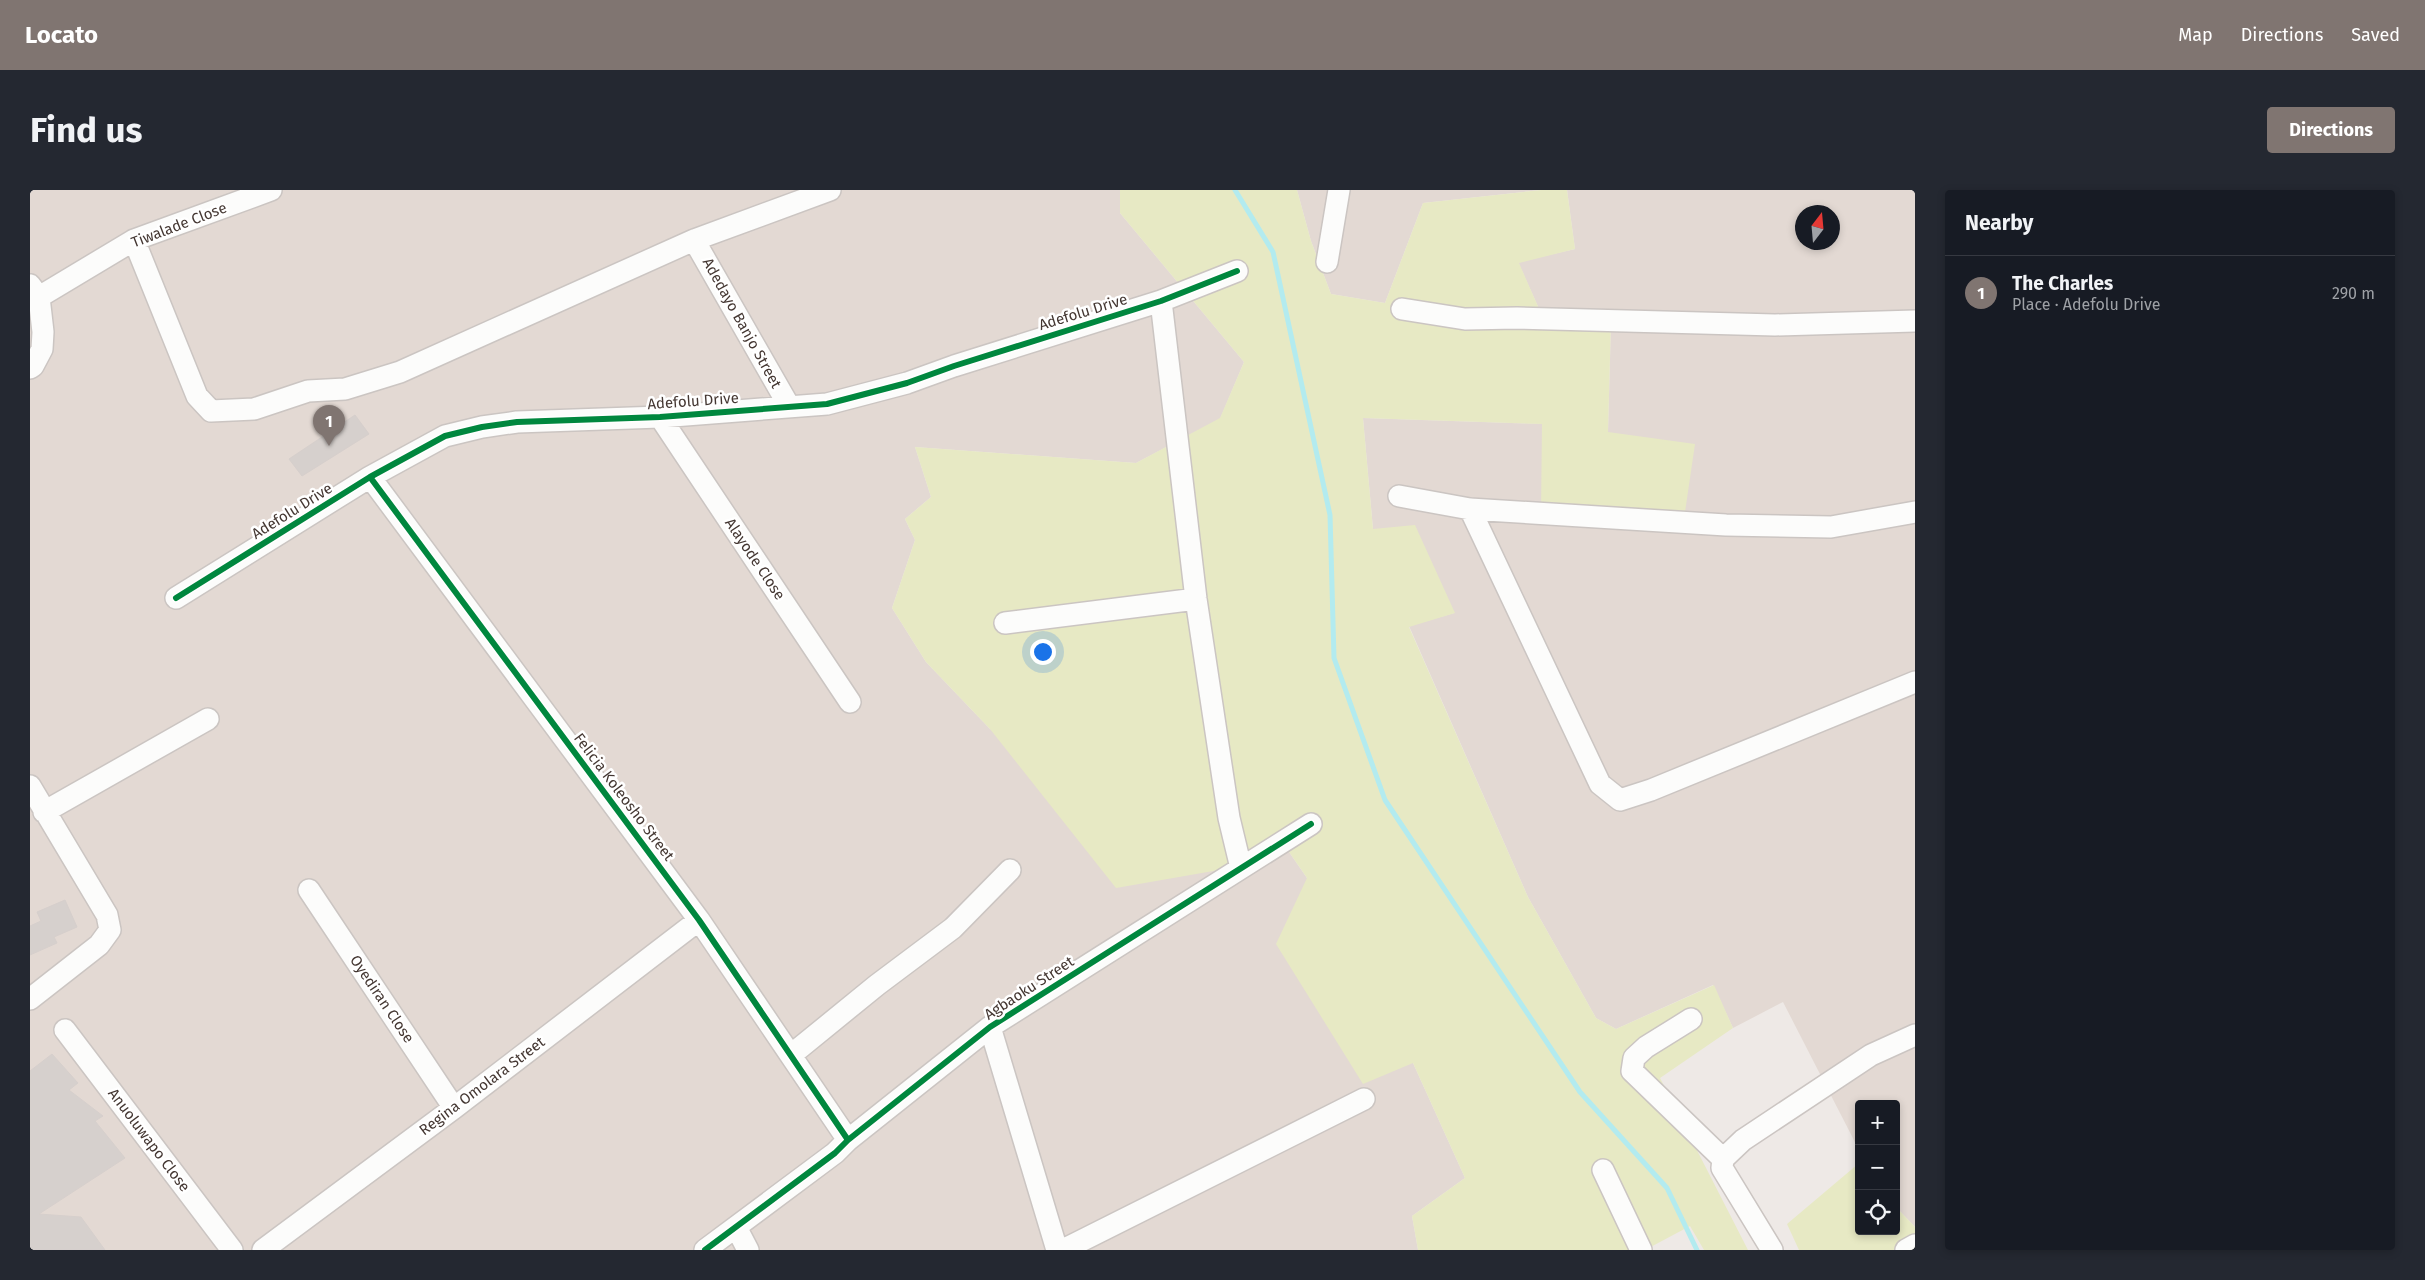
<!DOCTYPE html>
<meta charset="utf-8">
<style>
body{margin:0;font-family:"Fira Sans",sans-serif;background:#242831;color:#f1f3f6}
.controls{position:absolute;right:15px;bottom:15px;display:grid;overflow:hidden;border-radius:5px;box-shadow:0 2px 8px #0003}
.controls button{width:45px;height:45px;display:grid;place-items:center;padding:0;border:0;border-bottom:1px solid #363941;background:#171b24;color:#f1f3f6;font:25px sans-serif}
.compass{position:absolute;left:1765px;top:15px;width:45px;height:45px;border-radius:50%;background:#171b24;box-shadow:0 2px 8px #0003;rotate:16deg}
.you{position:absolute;left:1012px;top:461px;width:18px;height:18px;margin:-12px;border:4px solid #fff;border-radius:50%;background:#1a73e8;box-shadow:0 0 0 8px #1a73e833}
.badge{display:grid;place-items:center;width:32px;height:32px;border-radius:50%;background:#807571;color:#fff;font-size:16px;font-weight:700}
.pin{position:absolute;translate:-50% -41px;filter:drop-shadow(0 1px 2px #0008)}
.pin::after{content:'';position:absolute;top:26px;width:18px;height:15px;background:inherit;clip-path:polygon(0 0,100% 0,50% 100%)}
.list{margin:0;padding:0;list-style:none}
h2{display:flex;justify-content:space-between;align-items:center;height:65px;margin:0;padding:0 20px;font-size:21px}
h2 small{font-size:16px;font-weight:400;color:#9ea1a6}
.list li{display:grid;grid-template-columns:32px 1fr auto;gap:15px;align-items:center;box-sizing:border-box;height:75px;padding:0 20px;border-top:1px solid #363941}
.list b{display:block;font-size:19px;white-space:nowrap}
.list p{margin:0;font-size:16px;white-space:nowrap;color:#9ea1a6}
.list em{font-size:16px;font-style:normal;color:#9ea1a6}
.icon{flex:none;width:28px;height:28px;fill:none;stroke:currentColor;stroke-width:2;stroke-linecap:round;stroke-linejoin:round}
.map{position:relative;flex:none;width:1885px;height:1060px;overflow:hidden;border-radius:5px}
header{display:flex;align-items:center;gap:30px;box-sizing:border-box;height:70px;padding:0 25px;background:#807571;color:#fff}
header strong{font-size:24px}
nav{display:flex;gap:28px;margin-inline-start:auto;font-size:18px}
.intro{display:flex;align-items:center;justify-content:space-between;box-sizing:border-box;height:120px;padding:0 30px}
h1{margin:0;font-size:35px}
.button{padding:12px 22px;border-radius:5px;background:#807571;color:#fff;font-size:18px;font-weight:700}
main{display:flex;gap:30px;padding:0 30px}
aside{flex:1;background:#171b24;border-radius:5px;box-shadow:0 2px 8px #0003}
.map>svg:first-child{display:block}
.residential{fill:#e3d9d3;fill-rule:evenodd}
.green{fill:#e7e9c4}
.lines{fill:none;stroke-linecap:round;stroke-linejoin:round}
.stream{stroke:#b3ebef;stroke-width:5}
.building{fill:#d6d0cd;stroke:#d6cfcc}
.minor-casing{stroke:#cbc5c2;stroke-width:24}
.minor{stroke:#fcfcfb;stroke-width:21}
.cycleway-casing{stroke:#fff;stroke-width:9}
.cycleway{stroke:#00873e;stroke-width:6}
.labels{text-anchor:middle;stroke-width:5;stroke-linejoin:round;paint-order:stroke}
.street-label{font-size:15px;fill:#443732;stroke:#fff}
</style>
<header>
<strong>Locato</strong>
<nav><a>Map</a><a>Directions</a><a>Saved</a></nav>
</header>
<div class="intro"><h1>Find us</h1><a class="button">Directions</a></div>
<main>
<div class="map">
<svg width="1885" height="1060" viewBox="0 0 1885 1060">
<rect width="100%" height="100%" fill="#eee9e6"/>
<path class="residential" d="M0,0h1090v23l124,149 -24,57 -84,44 -221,-16 16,50 -26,22 10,21 -23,68 34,54 64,67 288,107 29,42 106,185 52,115 -53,38 6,34h-1388z
M1267,0h244l-118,13 -38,100 -54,-9 -20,-53z
M1537,0h348v1037l-19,-20v-103h-37v46l-76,-148 -50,26 -20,-43 -97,44 -20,-11 -68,-121 -119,-271 45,-13 -81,-84 -10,-111 180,6 65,8 3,-110 -67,-2 -26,-58 57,-13zM1772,22h30v30h-30z"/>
<path class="green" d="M1090,0h177l14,51 20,53 54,9 38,-100 118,-13h26l8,59 -56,14 25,57 67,1 -3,111 87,12 -11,75 -143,-5 1,-90 -179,-6 10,111 42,-4 40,88 -46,14 119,270 68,121 20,11 98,-44 19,43 -73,50 88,172h-44l-14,-24 -45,24h-227l-6,-34 53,-38 -52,-115 -50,21 -87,-140 31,-66 -29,-42 -59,34 -103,18 -126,-159 -64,-67 -34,-54 23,-68 -10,-21 26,-22 -16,-50 221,16 84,-45 24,-56 -124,-149z
M1828,974l1,67h37v-24l19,20v23h-116l-12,-26z"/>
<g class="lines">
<path class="stream" d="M1205,0l38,62 57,263 4,143 51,142 195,292 87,96 30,62"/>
</g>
<path class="building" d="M325,225l14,19 -67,42 -13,-17z
M35,710l12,27 -23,10 3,6 -27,12v-29l11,-5 -4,-9z
M22,864l26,29 -9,7 34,26 -8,5 30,37 -86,56 42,3 24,33h-75v-179z"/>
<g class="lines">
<g class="minor-casing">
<path id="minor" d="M104,50l63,156 14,15 43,-2 54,-18 37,-2 55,-17 294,-132 136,-50
M664,50l95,166
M1297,72l12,-72
M0,95l9,12 4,35 -1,17 -9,17 -3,2
M9,107l95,-57 137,-50
M1131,111l35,298 33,219 12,50
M1372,119l63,10 52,-1 258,7 140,-4
M630,227l190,285
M340,287l329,443 149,220
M1369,306l71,13 256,16 105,2 84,-15
M1440,319l130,275 20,16 31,-10 264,-108
M146,408l194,-121 75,-41 37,-9 35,-5 143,-5 167,-13 80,-21 47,-17 207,-65 76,-30
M975,433l191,-24
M0,596l77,129 3,15 -11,15 -69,54
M14,622l164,-93
M279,700l145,218
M1661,829l-45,28 -12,11 -2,13 91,88
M960,837l67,223
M35,840l167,220
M761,865l86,-70 76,-57 57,-58
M1573,980l38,80
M706,1037l12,23
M233,1060l191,-142 245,-188
M675,1060l130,-97 13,-13 142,-113 321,-203
M1033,1060l301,-151
M1742,1060l-50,-82 1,-9 20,-19 128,-85 44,-20
M1876,1060l9,-5"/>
</g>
<use href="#minor" class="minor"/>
<g class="cycleway-casing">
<path id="cycleway" d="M340,287l329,443 149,220
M146,408l194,-121 75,-41 37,-9 35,-5 143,-5 167,-13 80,-21 47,-17 207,-65 76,-30
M675,1060l130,-97 13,-13 142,-113 321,-203"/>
</g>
<use href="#cycleway" class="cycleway"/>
</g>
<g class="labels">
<g class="street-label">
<text transform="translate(149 35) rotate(-21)" y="5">Tiwalade Close</text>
<text transform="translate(1053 122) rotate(-17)" y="5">Adefolu Drive</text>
<text transform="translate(712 133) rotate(61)" y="5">Adedayo Banjo Street</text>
<text transform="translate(663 211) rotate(-4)" y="5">Adefolu Drive</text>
<text transform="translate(262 321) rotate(-32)" y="5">Adefolu Drive</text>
<text transform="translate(725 369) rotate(56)" y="5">Alayode Close</text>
<text transform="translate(594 607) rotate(53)" y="5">Felicia Koleosho Street</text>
<text transform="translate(999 798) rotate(-33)" y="5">Agbaoku Street</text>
<text transform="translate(352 809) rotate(56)" y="5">Oyediran Close</text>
<text transform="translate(452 896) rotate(-37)" y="5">Regina Omolara Street</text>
<text transform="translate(119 950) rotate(53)" y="5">Anuoluwapo Close</text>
</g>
</g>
</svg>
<div class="controls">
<button>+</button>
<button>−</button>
<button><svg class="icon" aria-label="locate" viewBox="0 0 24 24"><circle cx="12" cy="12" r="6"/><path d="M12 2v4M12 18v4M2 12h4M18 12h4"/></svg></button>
</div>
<svg class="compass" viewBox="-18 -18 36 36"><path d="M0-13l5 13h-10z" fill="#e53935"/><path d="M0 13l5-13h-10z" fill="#9ea1a6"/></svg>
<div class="you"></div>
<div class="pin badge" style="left:299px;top:256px">1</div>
</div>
<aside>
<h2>Nearby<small></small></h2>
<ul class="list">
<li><span class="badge">1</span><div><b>The Charles</b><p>Place · Adefolu Drive</p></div><em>290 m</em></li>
</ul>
</aside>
</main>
